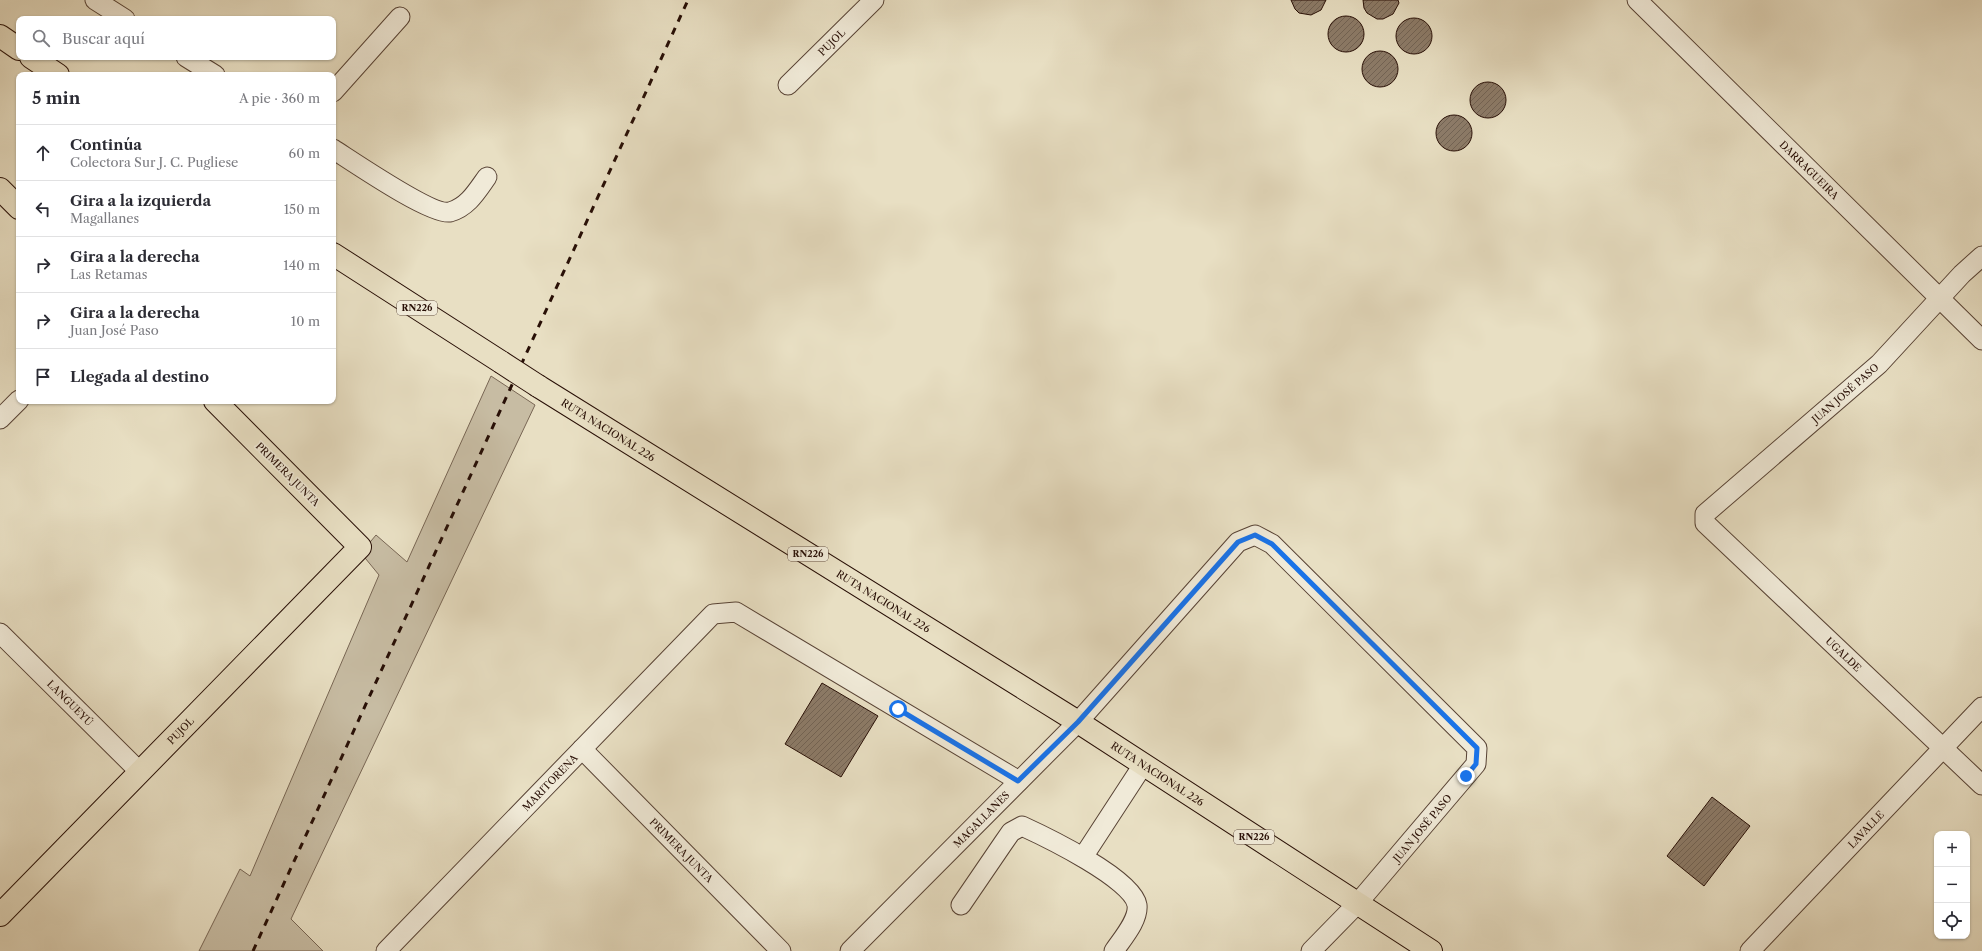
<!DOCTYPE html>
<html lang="es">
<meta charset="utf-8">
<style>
body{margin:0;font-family:"Libre Caslon Text",serif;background:#f2f2f3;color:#2b2b33}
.controls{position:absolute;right:12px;bottom:12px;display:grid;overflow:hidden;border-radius:8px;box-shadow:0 1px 3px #0004}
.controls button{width:36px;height:36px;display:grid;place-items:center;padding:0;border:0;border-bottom:1px solid #e1e1e2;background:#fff;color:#2b2b33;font:20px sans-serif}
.stop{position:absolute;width:12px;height:12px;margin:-9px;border:3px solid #1a73e8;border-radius:50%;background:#fff}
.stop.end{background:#1a73e8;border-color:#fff;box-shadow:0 1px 4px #0008}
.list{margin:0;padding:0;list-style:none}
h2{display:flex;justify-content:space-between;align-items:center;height:52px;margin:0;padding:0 16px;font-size:17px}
h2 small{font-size:13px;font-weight:400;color:#7c7c81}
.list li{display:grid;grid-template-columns:26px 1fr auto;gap:12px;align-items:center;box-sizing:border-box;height:56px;padding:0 16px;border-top:1px solid #e1e1e2}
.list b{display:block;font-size:15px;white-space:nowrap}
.list p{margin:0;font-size:13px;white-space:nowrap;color:#7c7c81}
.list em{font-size:13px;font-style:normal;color:#7c7c81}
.icon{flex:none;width:22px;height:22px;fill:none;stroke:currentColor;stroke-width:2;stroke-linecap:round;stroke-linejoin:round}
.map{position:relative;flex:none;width:1982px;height:951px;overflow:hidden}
.search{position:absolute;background:#fff;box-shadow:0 1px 3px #0004;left:16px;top:16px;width:320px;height:44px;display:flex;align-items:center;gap:10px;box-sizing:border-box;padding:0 14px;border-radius:8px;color:#7c7c81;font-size:15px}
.panel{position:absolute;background:#fff;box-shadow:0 1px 3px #0004;left:16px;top:72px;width:320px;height:332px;border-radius:8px}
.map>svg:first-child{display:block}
.green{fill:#c7bca3;stroke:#786654}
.building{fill:url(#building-hatch);stroke:#280f06}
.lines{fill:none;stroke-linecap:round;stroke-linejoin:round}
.minor-casing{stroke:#584335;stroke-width:21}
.major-casing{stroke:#280f06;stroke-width:24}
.highway-casing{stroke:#280f06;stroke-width:24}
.minor{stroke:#f0ead8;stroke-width:19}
.major{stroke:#e8dfc3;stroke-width:22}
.highway{stroke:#e8dfc3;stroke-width:22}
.rail{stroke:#280f06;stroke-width:3;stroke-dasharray:7 7;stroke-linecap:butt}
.highway-bridge-casing{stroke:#280f06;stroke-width:24;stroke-linecap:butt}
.highway-bridge{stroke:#e8dfc3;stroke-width:22}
.route{stroke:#1a73e8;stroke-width:5}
.labels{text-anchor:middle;stroke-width:3;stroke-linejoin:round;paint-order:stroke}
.shield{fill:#f0ead8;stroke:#645145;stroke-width:1}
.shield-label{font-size:9px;font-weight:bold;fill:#280f06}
.street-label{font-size:10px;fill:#280f06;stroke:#f0ead8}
</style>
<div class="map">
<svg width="1982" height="951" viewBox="0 0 1982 951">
<defs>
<pattern id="building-hatch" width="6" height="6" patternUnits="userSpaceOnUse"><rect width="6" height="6" fill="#8c7b68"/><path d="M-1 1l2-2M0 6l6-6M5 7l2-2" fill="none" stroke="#726354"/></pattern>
</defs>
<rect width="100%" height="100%" fill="#e8dfc3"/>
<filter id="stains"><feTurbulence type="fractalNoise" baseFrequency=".005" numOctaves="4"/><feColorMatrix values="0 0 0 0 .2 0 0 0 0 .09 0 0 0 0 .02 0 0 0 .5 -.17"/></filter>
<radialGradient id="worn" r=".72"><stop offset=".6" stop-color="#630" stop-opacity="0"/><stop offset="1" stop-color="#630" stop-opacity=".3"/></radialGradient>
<path class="green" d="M491,376l44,29 -244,514 32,32h-124l41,-82 10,7 129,-301 -18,-22 15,-18 31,27z"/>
<path class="building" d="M1291,0h35l-5,10 -10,5 -12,-2 -4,-4z
M1363,0h35l1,3 -6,11 -10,5h-6l-10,-6 -3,-5z
M1328 34a18 18 0 1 1 36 0a18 18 0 1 1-36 0Z
M1396 36a18 18 0 1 1 36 0a18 18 0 1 1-36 0Z
M1362 69a18 18 0 1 1 36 0a18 18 0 1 1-36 0Z
M1470 100a18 18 0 1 1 36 0a18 18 0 1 1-36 0Z
M1436 133a18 18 0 1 1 36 0a18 18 0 1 1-36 0Z
M822,683l56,33 -37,61 -56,-33z
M1712,797l38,29 -46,60 -37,-30z"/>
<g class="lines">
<g class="minor-casing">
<g id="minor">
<path d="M95,0l30,19"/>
<path id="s1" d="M1637,0l345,340"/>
<path d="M186,57l29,18"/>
<path id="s2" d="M788,85l86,-85"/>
<path d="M333,92l67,-75"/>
<path d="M333,149c19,12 99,67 117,63 18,-5 27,-21 37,-35"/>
<path id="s3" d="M1982,256l-20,18 -83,90 -174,150v9l277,262"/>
<path d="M0,419l19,-19"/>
<path id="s4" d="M0,633l140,139"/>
<path id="s5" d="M582,749l199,202"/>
<path d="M1083,857l60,-92"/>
<path d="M961,905l43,-63 7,-10 11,-6c24,11 111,53 115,79 2,15 -15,34 -23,46"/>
<path id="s6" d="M386,951l327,-337 23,-2 283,169"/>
<path id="s7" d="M850,951l228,-229 160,-180 17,-7 17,9 205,204 -1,16 -119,140 -46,47"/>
<path id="s8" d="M1750,951l232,-244"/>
</g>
</g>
<g class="major-casing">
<g id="major">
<path d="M0,189l19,19"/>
<path id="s9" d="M0,915l360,-368 -145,-146"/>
</g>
</g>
<g class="highway-casing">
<g id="highway">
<path d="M0,36l19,13"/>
<path d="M31,57l27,18"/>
<path d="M333,254l168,108"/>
<path id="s10" d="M538,386l540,336 353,229"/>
</g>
</g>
<use href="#minor" class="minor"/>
<use href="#major" class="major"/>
<use href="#highway" class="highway"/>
<path class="rail" d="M253,951l435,-951"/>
<g class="highway-bridge-casing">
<path id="highway-bridge" d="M501,362l37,24"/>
</g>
<use href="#highway-bridge" class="highway-bridge"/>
</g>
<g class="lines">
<path class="route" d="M898,709l120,72 60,-59 160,-180 17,-7 17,9 205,204 -1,16 -10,12"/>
</g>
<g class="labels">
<g class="shield">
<rect x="397" y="301" width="40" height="14" rx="3"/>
<rect x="788" y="547" width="40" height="14" rx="3"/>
<rect x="1234" y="830" width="40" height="14" rx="3"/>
</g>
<g class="shield-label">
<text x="417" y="311">RN226</text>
<text x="808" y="557">RN226</text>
<text x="1254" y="840">RN226</text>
</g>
<g class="street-label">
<text dy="4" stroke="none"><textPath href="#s2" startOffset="61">PUJOL</textPath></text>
<text dy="4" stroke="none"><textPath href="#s1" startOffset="242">DARRAGUEIRA</textPath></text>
<text transform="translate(1845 393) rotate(-41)" y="4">JUAN JOSÉ PASO</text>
<text dy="4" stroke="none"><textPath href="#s10" startOffset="83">RUTA NACIONAL 226</textPath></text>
<text transform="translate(288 474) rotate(45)" y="4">PRIMERA JUNTA</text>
<text dy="4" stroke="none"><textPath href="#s10" startOffset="407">RUTA NACIONAL 226</textPath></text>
<text dy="4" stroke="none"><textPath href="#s3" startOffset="579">UGALDE</textPath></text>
<text dy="4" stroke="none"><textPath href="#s4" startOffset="99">LANGUEYÚ</textPath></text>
<text dy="4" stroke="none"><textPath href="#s9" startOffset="258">PUJOL</textPath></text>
<text dy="4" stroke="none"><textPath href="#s10" startOffset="731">RUTA NACIONAL 226</textPath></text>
<text dy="4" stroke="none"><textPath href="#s6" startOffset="235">MARITORENA</textPath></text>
<text dy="4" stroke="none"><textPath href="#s7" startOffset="186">MAGALLANES</textPath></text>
<text transform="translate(1422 828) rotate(-50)" y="4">JUAN JOSÉ PASO</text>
<text dy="4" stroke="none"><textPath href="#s8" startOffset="168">LAVALLE</textPath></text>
<text dy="4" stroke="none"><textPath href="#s5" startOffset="142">PRIMERA JUNTA</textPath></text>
</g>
</g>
<rect width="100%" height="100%" filter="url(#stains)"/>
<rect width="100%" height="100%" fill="url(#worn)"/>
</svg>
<div class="controls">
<button>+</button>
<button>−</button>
<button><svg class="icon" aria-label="locate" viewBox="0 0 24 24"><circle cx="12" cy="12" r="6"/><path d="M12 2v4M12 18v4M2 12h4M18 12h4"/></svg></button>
</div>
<div class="stop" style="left:898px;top:709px"></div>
<div class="stop end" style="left:1466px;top:776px"></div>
<div class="search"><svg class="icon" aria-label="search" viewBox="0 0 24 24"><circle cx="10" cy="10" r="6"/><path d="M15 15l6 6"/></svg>Buscar aquí</div>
<section class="panel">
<h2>5 min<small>A pie · 360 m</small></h2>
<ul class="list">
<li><svg class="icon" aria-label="ahead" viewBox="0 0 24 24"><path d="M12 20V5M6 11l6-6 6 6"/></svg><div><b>Continúa</b><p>Colectora Sur J. C. Pugliese</p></div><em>60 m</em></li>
<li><svg class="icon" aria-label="left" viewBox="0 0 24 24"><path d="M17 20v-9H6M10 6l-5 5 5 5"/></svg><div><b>Gira a la izquierda</b><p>Magallanes</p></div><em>150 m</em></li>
<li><svg class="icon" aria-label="right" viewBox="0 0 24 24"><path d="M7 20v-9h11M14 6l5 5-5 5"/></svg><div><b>Gira a la derecha</b><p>Las Retamas</p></div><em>140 m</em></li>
<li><svg class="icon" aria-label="right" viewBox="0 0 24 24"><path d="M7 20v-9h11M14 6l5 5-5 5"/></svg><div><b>Gira a la derecha</b><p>Juan José Paso</p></div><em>10 m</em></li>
<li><svg class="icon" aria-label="arrive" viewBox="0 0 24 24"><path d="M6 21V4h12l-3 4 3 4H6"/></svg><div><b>Llegada al destino</b></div></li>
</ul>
</section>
</div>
